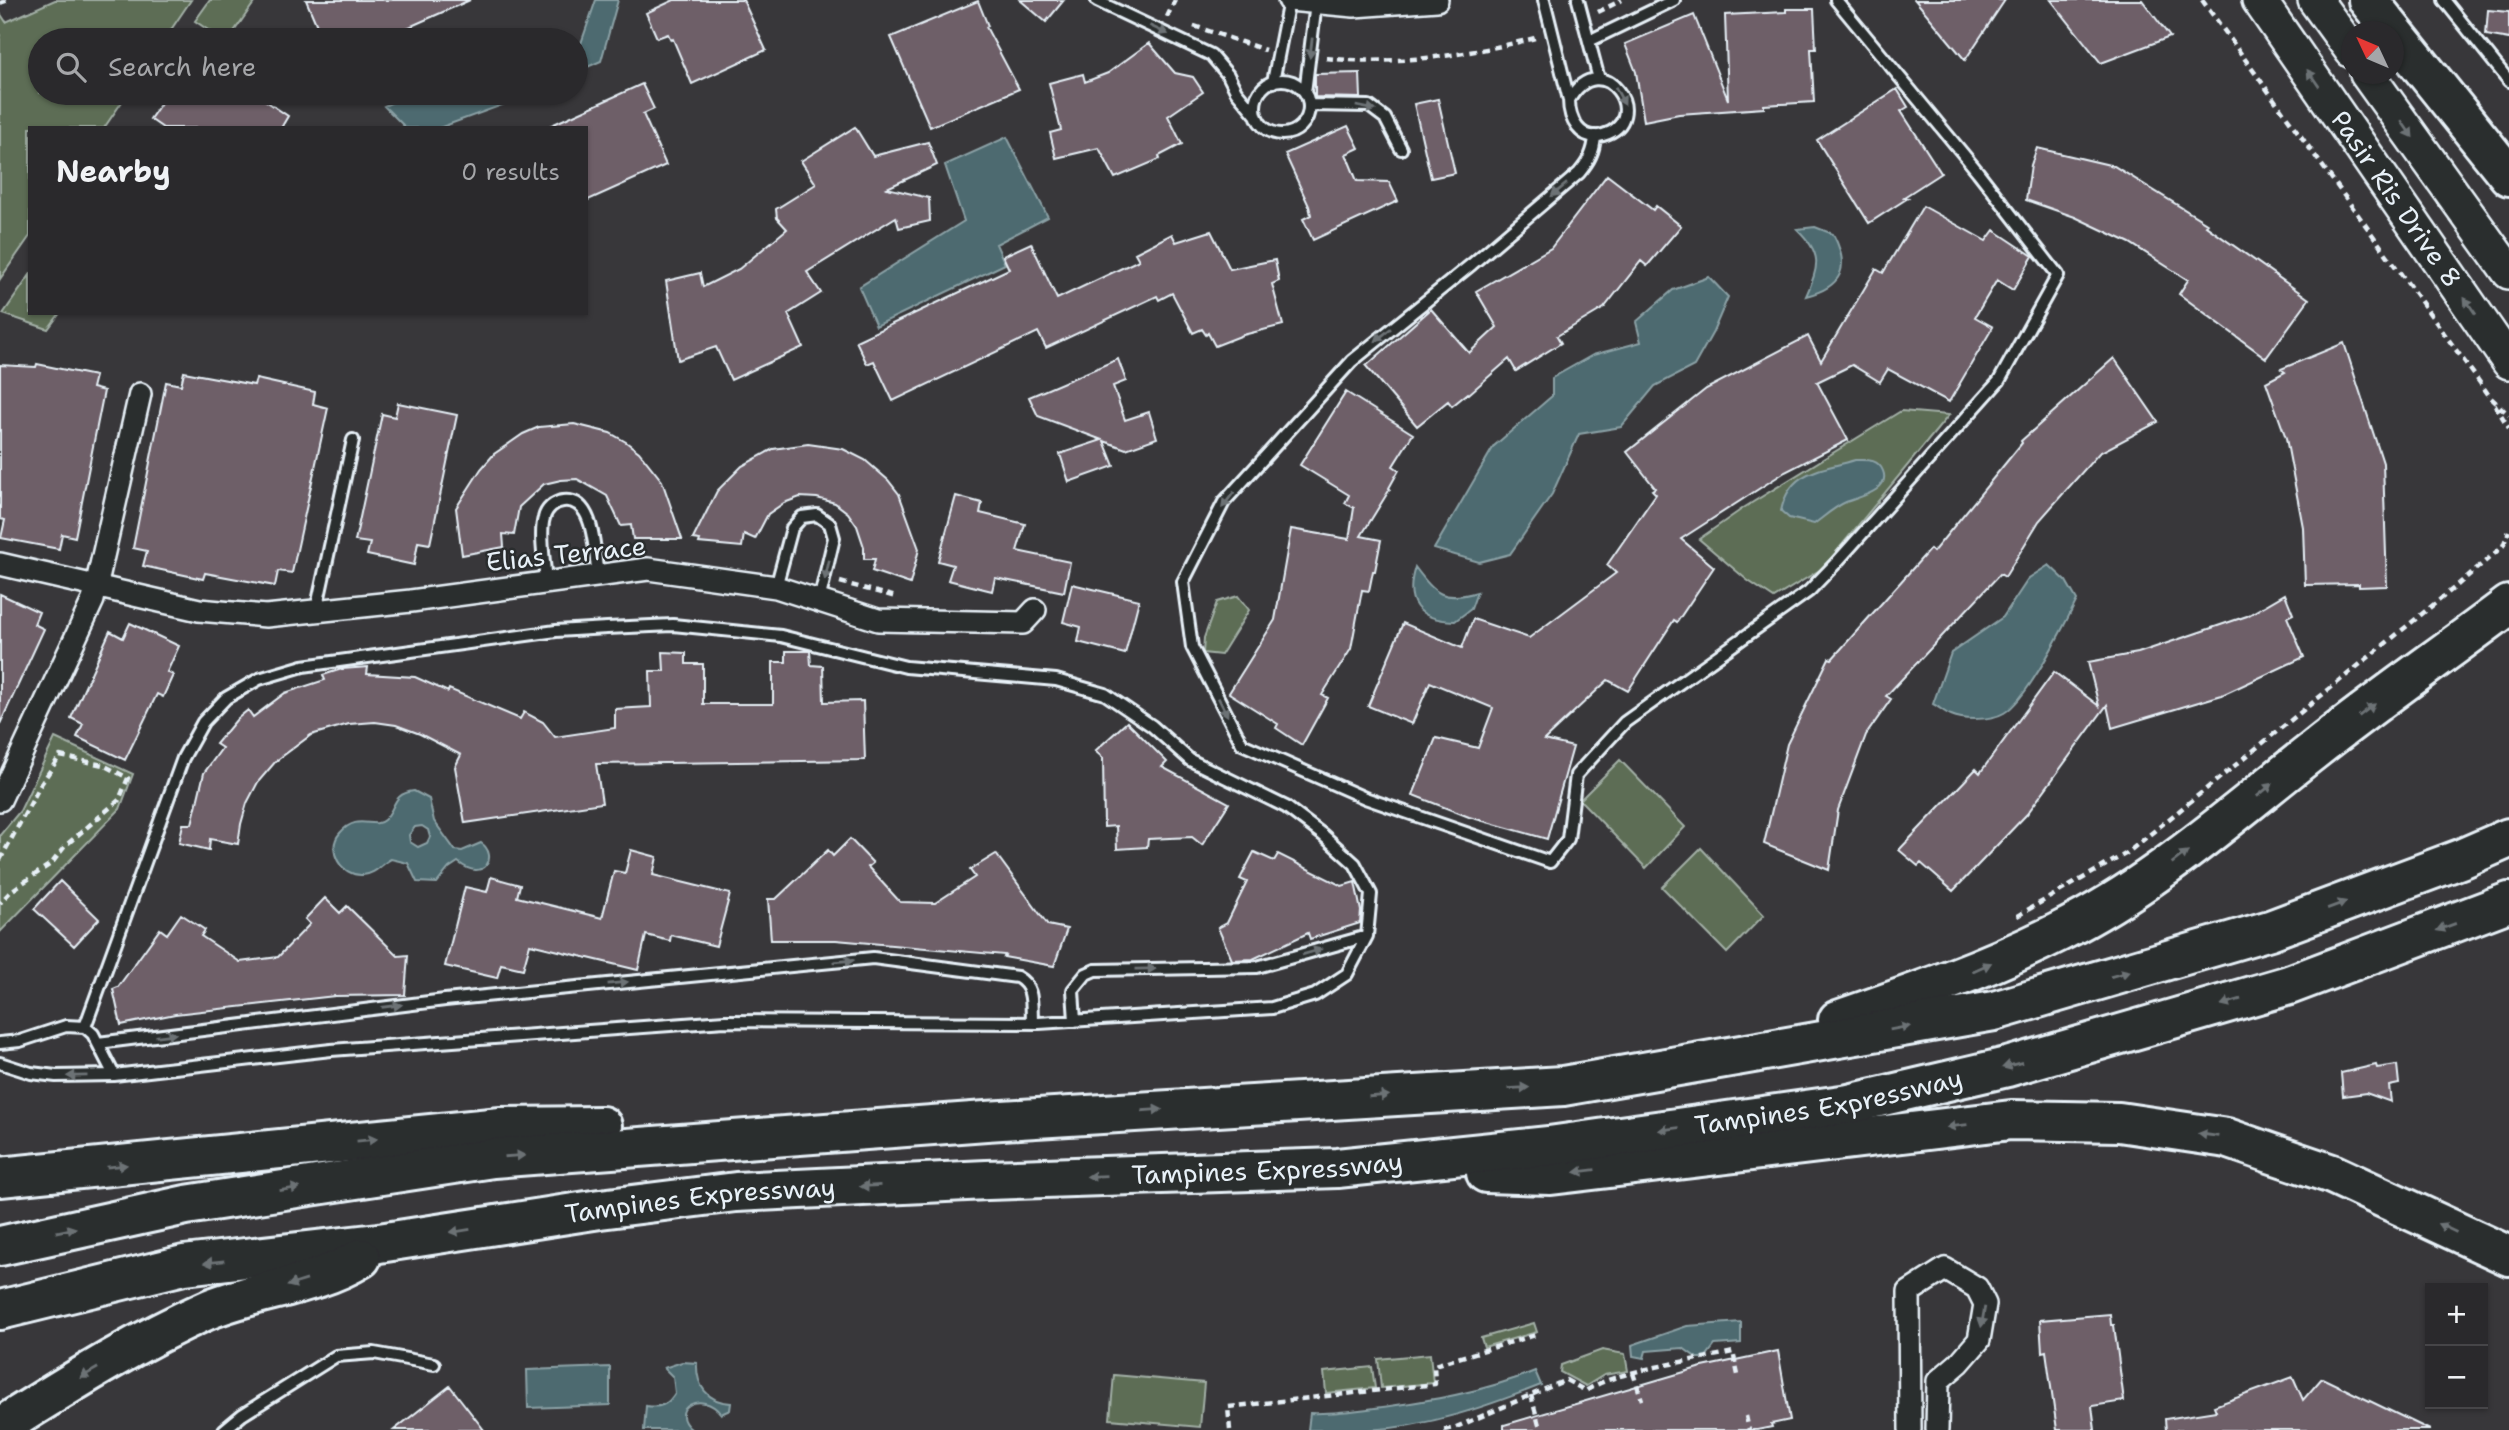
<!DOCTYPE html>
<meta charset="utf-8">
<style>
body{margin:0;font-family:"Shantell Sans",sans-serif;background:#363538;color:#f1f3f6}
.controls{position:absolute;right:21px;bottom:21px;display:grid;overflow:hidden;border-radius:0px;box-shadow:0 2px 5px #0004}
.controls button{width:63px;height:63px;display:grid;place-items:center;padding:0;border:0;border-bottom:2px solid #464548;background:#2a292c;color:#f1f3f6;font:35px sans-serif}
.compass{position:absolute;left:2341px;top:21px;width:63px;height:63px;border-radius:50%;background:#2a292c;box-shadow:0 2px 5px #0004;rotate:314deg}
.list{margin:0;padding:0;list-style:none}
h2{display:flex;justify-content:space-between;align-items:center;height:91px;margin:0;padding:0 28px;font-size:30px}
h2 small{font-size:23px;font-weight:400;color:#a5a6a9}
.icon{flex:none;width:38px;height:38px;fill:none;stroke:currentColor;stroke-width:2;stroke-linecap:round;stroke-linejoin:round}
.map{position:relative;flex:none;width:2509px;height:1430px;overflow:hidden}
.search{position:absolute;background:#2a292c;box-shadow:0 2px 5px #0004;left:28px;top:28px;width:560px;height:77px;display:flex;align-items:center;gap:18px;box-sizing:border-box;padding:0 24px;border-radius:38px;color:#a5a6a9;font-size:26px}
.panel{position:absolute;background:#2a292c;box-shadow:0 2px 5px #0004;left:28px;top:126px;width:560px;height:189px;border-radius:0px}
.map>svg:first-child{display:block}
.green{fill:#5d6d55;stroke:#a2afa6;stroke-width:2}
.water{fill:#4d6b70;stroke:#8ba1a6;stroke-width:2;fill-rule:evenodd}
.building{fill:#6e5e68;stroke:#e8f1f8;stroke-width:2}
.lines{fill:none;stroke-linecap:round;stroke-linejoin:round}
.service-casing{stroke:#e8f1f8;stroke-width:16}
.minor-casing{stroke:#e8f1f8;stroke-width:26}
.primary-casing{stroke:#e8f1f8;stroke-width:38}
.motorway-casing{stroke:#e8f1f8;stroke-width:44}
.path{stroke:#e8f1f8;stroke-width:4.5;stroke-dasharray:7 5;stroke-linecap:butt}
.service{stroke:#2a2d2e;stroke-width:10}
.minor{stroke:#2a2d2e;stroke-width:21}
.primary{stroke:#2a2d2e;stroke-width:33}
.motorway{stroke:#2a2d2e;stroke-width:38}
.oneway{fill:#6c7275}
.labels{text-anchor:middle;stroke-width:5;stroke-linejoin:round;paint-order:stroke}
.street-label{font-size:26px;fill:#e8f1f8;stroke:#2a2d2e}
</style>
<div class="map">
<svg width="2509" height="1430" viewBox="0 0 2509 1430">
<rect width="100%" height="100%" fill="#38373a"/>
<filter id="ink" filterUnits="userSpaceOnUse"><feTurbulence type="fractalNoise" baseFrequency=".0143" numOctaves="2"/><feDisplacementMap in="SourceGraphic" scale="14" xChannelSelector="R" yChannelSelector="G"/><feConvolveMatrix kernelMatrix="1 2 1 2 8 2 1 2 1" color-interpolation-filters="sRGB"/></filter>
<g filter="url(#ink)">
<path class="green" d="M55,0h136l-27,40h-124v53h88l-24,35h-74v108l-30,43v-266l6,9z
M210,0h46l-28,40h-5l-28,-19z
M30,275v38h30l-12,16 -45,-15z
M1901,411l48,4 -126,153 -49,30 -27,-18 -48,-41 46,-32z
M1238,596l11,14 -28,45 -18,-2 1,-15 13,-36z
M55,738l78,36 -13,35 -120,123v-97l20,-24z
M1620,760l65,67 -39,41 -66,-68z
M1701,848l63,67 -37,38 -65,-66z
M1534,1323l3,9 -53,15 -3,-9z
M1602,1350l23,4 3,17 -24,4 -18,11 -26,-14 1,-7z
M1430,1354l3,29 -52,5 -3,-29z
M1372,1367l3,21 -49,5 -2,-21z
M1114,1375l90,8 -4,44 -90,-8z"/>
<path class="water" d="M596,0h22l-17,61 -25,11v-14z
M413,93h122l-96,35h-33l-22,-22z
M1007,137l41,80 -52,27 9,20 -129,62 -17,-39 105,-66 -19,-56z
M1815,227l18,7c18,34 9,53 -27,62 14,-30 16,-43 -9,-67z
M1709,277l19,20 -15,35 -19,34 -39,20 -34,41 -42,7 -27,60 -42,60 -31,8 -45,-13 60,-103 58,-50v-18l41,-23 48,-13 -5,-20 37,-32z
M1855,460c11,0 23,-2 28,11 8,20 -25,26 -37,31 -12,5 -22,15 -32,22l-25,-6 -8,-7c9,-42 39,-40 74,-51z
M2049,565l17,16 11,19c-13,26 -49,99 -73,113 -12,7 -39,8 -53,2 -6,-2 -12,-8 -18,-11l18,-51 52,-36 26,-39z
M1415,567c21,28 28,35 62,25l-6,17 -16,12c-38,-1 -51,-19 -40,-54z
M414,791l15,8 5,22 21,29 7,1 19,-8c18,12 4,41 -23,19l-9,6 -12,15 -20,-1 -9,-19 -17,-4c-11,6 -15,15 -28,16 -21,2 -38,-25 -23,-42 18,-21 33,-3 44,-13 13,-12 7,-26 30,-29zM422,826l6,4 2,7 -3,6 -9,4 -8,-5 -1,-7 6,-8z
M1741,1322v21l-26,2 -10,13h-8l-14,-10 -37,3 -2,7 -11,-2 -1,-11 55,-19z
M682,1362l15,1c-1,22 10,39 34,40l-1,7 -9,4c-19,-25 -55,-5 -29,16h-48l2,-24c14,2 22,-1 29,-13l-2,-16 -9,-9z
M610,1367v38l-82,3 -1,-38z
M1535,1371l6,14c-56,22 -113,42 -173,45 -20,0 -40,0 -60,0l2,-17c21,1 43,-2 65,-5 54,-7 109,-16 160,-37z"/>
<path class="building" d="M306,0h164l-90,40h-57z
M674,0h69l23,50 -74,34 -19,-45 -2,1 -3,-6 -11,4 -11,-25z
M1020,0h44l-18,22z
M1915,0h90l-40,60z
M2051,0h91l28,37 -69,26z
M978,1l10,25 -2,1 33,62 -89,38 -39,-90z
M1786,9h28l2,40h-5l3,53 -50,3v3l-85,6 -35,7 -8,-49 -11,-28 69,-29 34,85 -3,-85 61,-3z
M2488,10l21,2v27l-23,-4z
M1149,43l26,30 18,4 10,15 -35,24 14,28 -23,12 1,3 -45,19 -16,-30 -43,10 -6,-25 11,-3 -12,-47 34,-9 2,8 23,-9z
M1360,73l1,25 -46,-1v-23z
M642,84l12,25 -11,5 23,51 -80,36v-73h-41z
M1897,89l11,18 -7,4 40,62 -37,24 4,1 -39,25 -52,-83z
M168,93h86l34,23 -7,12h-118l-13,-9z
M1438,99l17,74 -24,5 -17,-74z
M1348,126l11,22 -13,6 11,27 32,1 9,19 -85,39 -10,-21 8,-4 -2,-9 -24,-52z
M855,127l18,29 55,-14 9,23 -50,23 42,10 1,23 -31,7 -3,-11 -89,55 14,21 -33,21 15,33 -72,33 -15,-33 -38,13 -12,-79 34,-8 3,14 36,-18 48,-40 -10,-11 -1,-9 40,-25 -15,-23z
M2037,148l77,18 94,58 -2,2 103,73 -43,59 -87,-64 9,-14 -58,-37 -55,-26 -49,-17 5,-35z
M1607,175l46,35 3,-4 25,20 -34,40 -6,-5 -37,47 -47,28 4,7 -45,28 -7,-12 -40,35 -1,-1 -16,13 -4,-5 -31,25 -51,-60 65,-57 38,44 28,-26 -21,-36 75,-43z
M1923,206l63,35 8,-11 39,26 -20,34 -16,-10 -22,37 18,10 -44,75 -61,-33 -8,13 -28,-17 -35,17 31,58 -63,32 -104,67 33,28 -37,55 -3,-2 -46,71 -20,-11 -64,60 29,7 -26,92 -78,-22 -56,-22 23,-57 42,10 15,-40 -63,-26 -18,42 -44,-18 35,-83 59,25 11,-29 56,19 87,-65 -9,-8 49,-71 -4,-4 3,-2 -28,-36 79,-63 102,-53 13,25 55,-92 7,4z
M1211,231l19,38 45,-9 4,21 -7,3 11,41 -40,10 -28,11 -7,-13 -2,2 -4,-6 -9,4 -21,-40 -13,7 -2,-4 -111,52 -8,-16 -145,69 -19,-40 -7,3 -11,-23 153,-72 -6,-13 28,-13 26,56 82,-39 -4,-7 37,-19 4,8z
M2344,343l39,120 4,123 -28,1v-3l-54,1 -2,-58 -17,-89 -20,-56 19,-10 -4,-3z
M2114,358l44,64 -59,31 -60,68 -34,56 -5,-3 -114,122 5,3 -25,36 -28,75 -9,60 -65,-26 23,-100 42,-86 3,1 98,-110 3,3 89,-109 -1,-2z
M1118,359l8,22 -13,5 12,34 24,-8 8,26 -31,11 -22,-8 10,25 -45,16 -9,-28 42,-14 -64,-24 -9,-19z
M37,364l58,12 -3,12 12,3 -29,146 -13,-3 -3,15 -58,-11 4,-18 -5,-1v-154l36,2z
M184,372l70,13 2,-6 59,13 -2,12 15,4 -36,165 -14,-2 -3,15 -70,-13 -2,6 -60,-13 4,-15 -14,-3 33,-166 15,3z
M1346,392l67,42 -20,32 6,4 -10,18 1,1 -29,47 20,4 -6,31h-2l-4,20 -7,-1 -11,59 -29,46 6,3 -26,47 -26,-17 2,-4 -49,-31 46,-73 16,-91 58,10 5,-31 -9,-5 4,-8 -49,-30z
M398,403l59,12 -27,129 -12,-2 -4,23 -47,-10 3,-12 -15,-2 27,-127 13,3z
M574,424l36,9 16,9 13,10 23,29 20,58h-49l-2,-14 -10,1 -14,-30 -30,-17 -16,1 -17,4 -25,23 -5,28 -11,-1 1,13 -42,8 -6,-47 25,-39 13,-15 29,-20 16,-7z
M808,444l35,5 22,11 23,20 11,14 20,55 -9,35 -38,-13 3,-12h-11v-12l-7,-21 -9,-13 -13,-10 -18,-5 -17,-1 -16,6 -16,11 -13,25 -11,-5 -2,13 -43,-4 1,-3 -7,-1 24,-48 25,-25 31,-17z
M956,496l26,7 -2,10 45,11 -8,27 53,11 -6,30 -69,-14 -3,13 -44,-11 5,-15 -15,-4z
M1072,584l67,16 -14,54 -47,-12 3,-15 -18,-5z
M0,594l39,18 -5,12 10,5 -44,95z
M2285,594l8,20 -6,3 17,40 -82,38 -110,33 -5,-23 -80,109 -74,77 -32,-28 -3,3 -19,-16 77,-81 4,4 74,-101 45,34 -11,-44 50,-9 109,-37z
M130,623l49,23 -12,26 6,3 -10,22 -6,-3 -32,66 -48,-23 6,-13 -12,-6 39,-87 13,7z
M786,651h24l1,14 12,1 1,36 39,-1 2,59 -269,4 6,39 -137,20 -10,-56 6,-12 -41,-21 -24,-9 -21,-3 -26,2 -38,11 -35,26 -18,21 -11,21 -6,21 -3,20 -28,-5 -1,11 -30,-7 4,-19h9l12,-51 18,-25 -6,-4 21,-25 11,-9 5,7 32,-24 40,-13 -2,-5 19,-6 26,-2 -1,7 48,3 33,15 1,-3 71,30 4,-7 19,10 12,15 60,-9v-19l36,-2 -1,-36h14l-1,-19 23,1v11h17v40h70v-42h13z
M1127,722l40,40 -5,5 67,36 -27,42 -10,-8 -44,2 -1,8 -30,2 -1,-23 -12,1 -1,-69 -8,-7z
M850,839l23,24 -5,4 32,35 35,1 40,-26 -5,-7 26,-16 52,71 19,4 -13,37 -50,-9 1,-2 -169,-15h-65l-3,-41h8l52,-49 5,6z
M631,850l26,7 -4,18 77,19 -14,52 -45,-11 -1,6 -24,-6 -8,35 -108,-26 -7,25 -22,-5 -4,14 -52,-12 20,-79 22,5 4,-15 29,8 -3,12 85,21 12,-47 11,2z
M1254,852l20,9 4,-7 64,32 13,-4 6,29 -1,12 -50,16 -2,-6 -55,26 -21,1 -14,-32 9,-5 20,-41 -7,-3z
M60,881l39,38 -25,27 -40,-37z
M325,898l15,15 7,-7 51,50 10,-1 -3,40 -70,1 -160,18 -54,11 -8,-36 5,-2 42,-58 7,5 14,-20 24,16 -4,6 39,26 38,-5 32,-33 -5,-5z
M2376,1065l1,3 20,-3 2,19 -10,2 2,16 -25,-9 -23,3 -2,-23z
M2110,1314l1,11h3l10,76 -32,5 3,24h-38l-11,-79 -4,1 -2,-32z
M1778,1351l12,69 -19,4 1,3 -15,3h-253v-5l194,-57z
M2293,1377l10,23 19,-22 108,52h-264l-1,-11 51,-8 -2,-5z
M450,1386l34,44h-90z"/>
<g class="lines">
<g class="service-casing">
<path id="service" d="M1544,0l25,100c0,19 11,42 34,35 52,-15 -1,-92 -34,-35
M1578,0l21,79
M2444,0l65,81
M1097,1l114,54 17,20 8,16 20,24
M1589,41l85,-41
M1255 107a27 27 0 1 1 54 0a27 27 0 1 1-54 0Z
M1273,82l16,-82
M1305,93l11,-90
M1309,105l60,1 16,12 16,31
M1595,136c-1,16 -6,25 -16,37l-107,91 -120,97 -128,141 -41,80 9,65 50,97 123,54 185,64 18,-23 8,-64 49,-53 184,-131 27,-28 163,-182 59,-106 -80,-103 -142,-172
M546,583c-1,-18 -7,-50 -2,-65 2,-9 10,-16 19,-17 33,-4 31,53 35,75
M776,587l16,-59 10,-11 15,-2 13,9 4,14 -15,63
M316,611l37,-171
M1075,1021l-2,-31 13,-16 9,-4 162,-3 110,-31
M0,1043l20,-2 46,-15 19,1 8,7 21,41
M98,1043l347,-43 428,-42 144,19c18,10 14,28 15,46
M0,1063l31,10 25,3 58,-1 217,-25 394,-29 314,2 233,-15 43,-13 32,-21 20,-38 4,-42 -16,-30 -32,-29 -37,-28 -96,-47 -38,-34 -47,-32 -49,-14 -150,-13 -125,-31 -108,-11 -66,3 -51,3 -253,35 -44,13 -33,19 -23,24 -20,36 -98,269
M224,1430l18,-15 94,-59 38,-3 60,11"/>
</g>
<g class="minor-casing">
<path id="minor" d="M1289,0l65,6 83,-6
M0,564l199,46 67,6 145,-15 237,-32 128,18 102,33 145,3 12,-13
M0,800l93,-200 47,-206
M1910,1430l-1,-138 36,-23 32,19 8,16 -6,36 -20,23 -21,18 -1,49"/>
</g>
<g class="primary-casing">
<g id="primary">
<path id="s1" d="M2259,0l250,362"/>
<path d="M2315,0l37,51"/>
<path d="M2367,74l142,198"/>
</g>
</g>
<g class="motorway-casing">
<g id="motorway">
<path d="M2368,0l141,176"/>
<path d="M1838,1020c75,-26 150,-52 221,-88 95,-47 172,-117 254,-181 64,-51 131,-97 196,-146"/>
<path d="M1486,1173l65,2 460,-55 108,2 108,16 46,16 59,20 177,82"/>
<path d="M0,1177l501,-50 101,-1"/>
<path d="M0,1246l186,-41 307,-47 493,-37 577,-35 431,-75 276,-81 193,-72 46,-20"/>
<path id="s2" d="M0,1310l184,-45 195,-22 221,-34 136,-17 251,-12 350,-12 212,-22 300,-42 158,-37 282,-82 220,-83"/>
<path d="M0,1427c66,-41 133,-84 205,-116 50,-22 109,-24 156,-53"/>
</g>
</g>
<path class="path" d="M2202,0l289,398 18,17
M0,3l8,-3
M1598,12l24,-12
M1167,17l8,-17
M1194,26l71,24
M1326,58c71,8 143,-3 213,-21
M2495,405l14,23
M840,582l56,15
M0,860l41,-76 19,-28 43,9 25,13 -9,22 -54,46 -13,17 -41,28 -11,12
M2017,916l110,-63 327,-265 49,-42 6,-15
M1633,1373l9,27
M1531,1395l9,34
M1746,1416l3,14
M1230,1430l-2,-23 207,-23 -1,-19 105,-31
M1444,1430l10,-2 112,-48 20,11c26,-20 112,-31 147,-39l5,23"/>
<use href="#service" class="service"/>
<use href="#minor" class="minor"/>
<use href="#primary" class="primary"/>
<use href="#motorway" class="motorway"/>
</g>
<defs><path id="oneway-solid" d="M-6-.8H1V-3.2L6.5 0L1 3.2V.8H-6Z" transform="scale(1.75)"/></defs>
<g class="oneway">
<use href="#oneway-solid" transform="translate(1159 30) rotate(25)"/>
<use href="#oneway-solid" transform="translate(1311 48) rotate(97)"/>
<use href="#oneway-solid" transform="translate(2313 78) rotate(-125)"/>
<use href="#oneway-solid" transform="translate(1620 96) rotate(62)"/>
<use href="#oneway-solid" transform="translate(1366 108) rotate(11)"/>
<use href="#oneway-solid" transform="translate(2407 129) rotate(55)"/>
<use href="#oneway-solid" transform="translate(1559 190) rotate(140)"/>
<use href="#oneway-solid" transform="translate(2470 306) rotate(-125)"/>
<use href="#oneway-solid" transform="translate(1383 335) rotate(140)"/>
<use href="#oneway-solid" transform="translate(1228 500) rotate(127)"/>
<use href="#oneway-solid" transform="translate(827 570) rotate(103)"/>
<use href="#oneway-solid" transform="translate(1223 707) rotate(63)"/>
<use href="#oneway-solid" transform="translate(2367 710) rotate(-37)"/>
<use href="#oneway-solid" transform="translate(2265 790) rotate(-39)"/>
<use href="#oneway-solid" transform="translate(2180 857) rotate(-37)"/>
<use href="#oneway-solid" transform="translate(2337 905) rotate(-20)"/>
<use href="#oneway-solid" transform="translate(2446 927) rotate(160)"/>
<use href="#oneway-solid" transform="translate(1312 952) rotate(-16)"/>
<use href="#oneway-solid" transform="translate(844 961) rotate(-5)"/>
<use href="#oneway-solid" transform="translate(1982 967) rotate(-24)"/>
<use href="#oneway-solid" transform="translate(1146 969) rotate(-1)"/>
<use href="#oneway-solid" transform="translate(2120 974) rotate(-16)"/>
<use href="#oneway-solid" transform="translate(618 983) rotate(-6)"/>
<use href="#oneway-solid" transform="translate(2231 1002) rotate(164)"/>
<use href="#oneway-solid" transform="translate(392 1006) rotate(-7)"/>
<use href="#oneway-solid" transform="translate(1900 1028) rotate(-10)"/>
<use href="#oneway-solid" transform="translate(166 1035) rotate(-7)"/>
<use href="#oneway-solid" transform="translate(2012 1065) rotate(165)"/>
<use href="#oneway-solid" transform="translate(77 1076) rotate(179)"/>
<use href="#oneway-solid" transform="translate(1519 1088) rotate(-3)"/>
<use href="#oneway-solid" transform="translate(1379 1096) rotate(-4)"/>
<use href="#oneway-solid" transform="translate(1152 1110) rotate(-4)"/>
<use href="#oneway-solid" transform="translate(1957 1126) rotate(173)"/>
<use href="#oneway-solid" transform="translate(1669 1129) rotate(172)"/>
<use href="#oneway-solid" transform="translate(2208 1135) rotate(-172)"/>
<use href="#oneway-solid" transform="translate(367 1140) rotate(-6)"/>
<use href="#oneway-solid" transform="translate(515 1156) rotate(-4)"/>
<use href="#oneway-solid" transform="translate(117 1166) rotate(-6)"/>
<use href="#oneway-solid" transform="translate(1585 1171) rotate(173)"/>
<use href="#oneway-solid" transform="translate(1097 1176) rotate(178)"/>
<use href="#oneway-solid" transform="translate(870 1186) rotate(177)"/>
<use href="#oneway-solid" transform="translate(290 1189) rotate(-9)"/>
<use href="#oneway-solid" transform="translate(2447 1228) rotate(-155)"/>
<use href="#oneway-solid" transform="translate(66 1230) rotate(-12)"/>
<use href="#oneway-solid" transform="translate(460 1231) rotate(171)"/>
<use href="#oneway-solid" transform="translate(214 1262) rotate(174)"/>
<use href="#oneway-solid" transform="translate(297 1283) rotate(163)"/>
<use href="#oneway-solid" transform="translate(1983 1317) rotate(100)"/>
<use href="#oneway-solid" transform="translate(89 1373) rotate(150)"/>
</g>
</g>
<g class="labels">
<g class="street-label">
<text dy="9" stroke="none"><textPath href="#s1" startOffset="242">Pasir Ris Drive 8</textPath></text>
<text transform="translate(566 554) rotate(-6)" y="9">Elias Terrace</text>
<text dy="9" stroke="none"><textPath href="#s2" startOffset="1844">Tampines Expressway</textPath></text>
<text dy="9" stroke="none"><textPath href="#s2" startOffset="1278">Tampines Expressway</textPath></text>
<text dy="9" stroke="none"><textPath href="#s2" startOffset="710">Tampines Expressway</textPath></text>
</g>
</g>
</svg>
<div class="controls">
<button>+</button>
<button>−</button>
</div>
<svg class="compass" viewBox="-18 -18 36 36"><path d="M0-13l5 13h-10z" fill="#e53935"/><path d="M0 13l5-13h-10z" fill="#a5a6a9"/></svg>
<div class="search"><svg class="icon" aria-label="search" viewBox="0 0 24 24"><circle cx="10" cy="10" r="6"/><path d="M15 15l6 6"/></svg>Search here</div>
<section class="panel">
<h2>Nearby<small>0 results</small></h2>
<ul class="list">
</ul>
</section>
</div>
